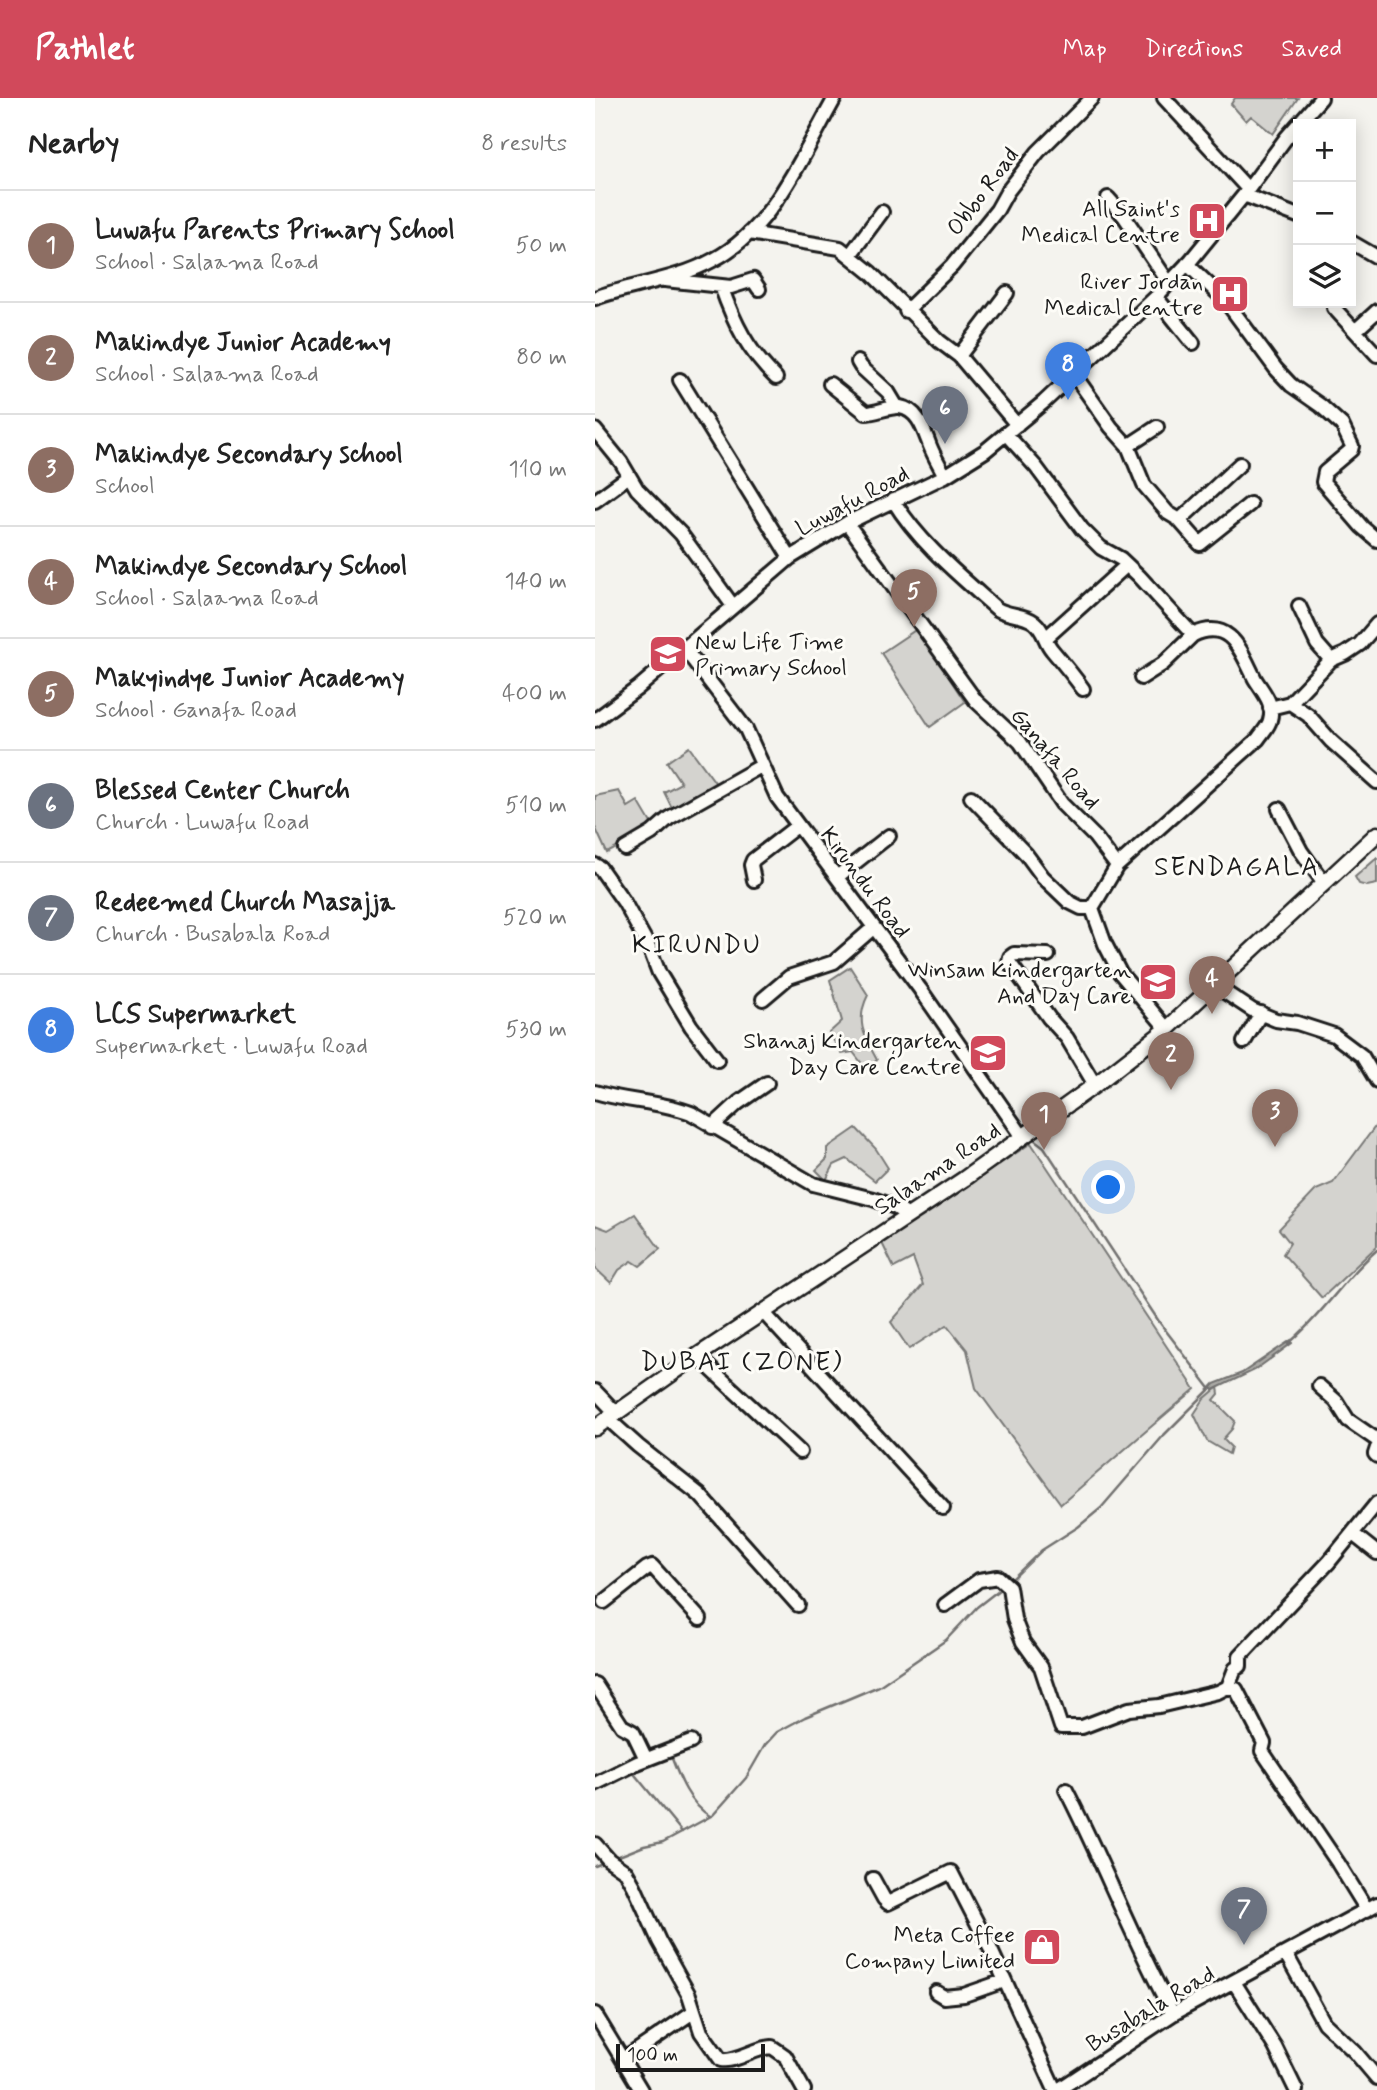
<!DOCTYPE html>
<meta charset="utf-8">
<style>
body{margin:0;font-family:Mynerve,sans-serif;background:#f2f2f2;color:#222}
.controls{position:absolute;right:21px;top:21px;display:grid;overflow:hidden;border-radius:0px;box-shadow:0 4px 18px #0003}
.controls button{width:63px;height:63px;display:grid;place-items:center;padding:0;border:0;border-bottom:2px solid #e0e0e0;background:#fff;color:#222;font:35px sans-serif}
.scale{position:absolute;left:21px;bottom:18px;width:149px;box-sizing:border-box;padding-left:7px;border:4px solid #1c1c1c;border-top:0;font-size:19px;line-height:24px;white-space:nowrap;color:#1c1c1c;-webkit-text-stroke:5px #fdfcf7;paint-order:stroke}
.you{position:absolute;left:514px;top:1090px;width:24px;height:24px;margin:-18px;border:5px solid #fff;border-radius:50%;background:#1a73e8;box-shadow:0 0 0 10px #1a73e833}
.badge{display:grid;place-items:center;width:46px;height:46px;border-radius:50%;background:#d1495b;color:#fff;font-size:23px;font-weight:700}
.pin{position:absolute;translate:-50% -58px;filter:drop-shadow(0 2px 4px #0008)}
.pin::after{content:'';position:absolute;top:37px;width:24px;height:21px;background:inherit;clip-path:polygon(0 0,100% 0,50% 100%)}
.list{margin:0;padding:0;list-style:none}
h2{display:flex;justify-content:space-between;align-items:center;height:91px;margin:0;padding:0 28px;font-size:30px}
h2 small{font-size:23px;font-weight:400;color:#767676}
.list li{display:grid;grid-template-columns:46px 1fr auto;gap:21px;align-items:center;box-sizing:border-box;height:112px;padding:0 28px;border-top:2px solid #e0e0e0}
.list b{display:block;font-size:26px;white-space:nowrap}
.list p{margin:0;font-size:23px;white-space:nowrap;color:#767676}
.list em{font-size:23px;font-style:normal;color:#767676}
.icon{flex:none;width:38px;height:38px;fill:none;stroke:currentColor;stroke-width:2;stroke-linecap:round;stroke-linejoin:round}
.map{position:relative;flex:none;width:782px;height:1992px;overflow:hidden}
header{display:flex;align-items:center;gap:42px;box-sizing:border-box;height:98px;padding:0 35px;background:#d1495b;color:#fff}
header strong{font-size:33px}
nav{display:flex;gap:38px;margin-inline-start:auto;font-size:24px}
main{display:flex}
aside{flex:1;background:#fff}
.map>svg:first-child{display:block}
.green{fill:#d4d3cf;stroke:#787876;stroke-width:2}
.water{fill:#abaaa6;stroke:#72716f;stroke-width:2}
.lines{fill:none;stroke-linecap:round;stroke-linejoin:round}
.stream{stroke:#72716f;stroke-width:2.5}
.minor-casing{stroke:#1c1c1c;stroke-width:18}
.major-casing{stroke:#1c1c1c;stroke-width:19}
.minor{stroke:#fdfcf7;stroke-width:12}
.major{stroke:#fdfcf7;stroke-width:14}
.labels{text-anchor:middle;stroke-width:6;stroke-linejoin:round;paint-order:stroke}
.street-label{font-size:23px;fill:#1c1c1c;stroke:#fdfcf7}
.poi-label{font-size:23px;fill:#1c1c1c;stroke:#fdfcf7;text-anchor:end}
.quarter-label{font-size:26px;letter-spacing:2px;fill:#1c1c1c;stroke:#fdfcf7}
</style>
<header>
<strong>Pathlet</strong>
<nav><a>Map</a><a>Directions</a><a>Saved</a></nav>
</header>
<main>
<aside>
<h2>Nearby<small>8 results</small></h2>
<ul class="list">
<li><span class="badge" style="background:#8d6e63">1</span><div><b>Luwafu Parents Primary School</b><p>School · Salaama Road</p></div><em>50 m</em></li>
<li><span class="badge" style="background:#8d6e63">2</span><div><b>Makindye Junior Academy</b><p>School · Salaama Road</p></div><em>80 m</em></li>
<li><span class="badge" style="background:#8d6e63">3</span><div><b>Makindye Secondary school</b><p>School</p></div><em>110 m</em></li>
<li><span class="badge" style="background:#8d6e63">4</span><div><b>Makindye Secondary School</b><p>School · Salaama Road</p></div><em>140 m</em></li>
<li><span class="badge" style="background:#8d6e63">5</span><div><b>Makyindye Junior Academy</b><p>School · Ganafa Road</p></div><em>400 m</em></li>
<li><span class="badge" style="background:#6b7280">6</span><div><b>Blessed Center Church</b><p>Church · Luwafu Road</p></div><em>510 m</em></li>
<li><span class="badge" style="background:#6b7280">7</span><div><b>Redeemed Church Masajja</b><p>Church · Busabala Road</p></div><em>520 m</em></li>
<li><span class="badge" style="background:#3f7fe0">8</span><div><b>LCS Supermarket</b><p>Supermarket · Luwafu Road</p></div><em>530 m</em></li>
</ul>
</aside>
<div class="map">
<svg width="782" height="1992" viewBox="0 0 782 1992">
<rect width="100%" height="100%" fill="#f4f3ee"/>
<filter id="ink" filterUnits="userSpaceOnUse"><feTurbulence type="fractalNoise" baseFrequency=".0143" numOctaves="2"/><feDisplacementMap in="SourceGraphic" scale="14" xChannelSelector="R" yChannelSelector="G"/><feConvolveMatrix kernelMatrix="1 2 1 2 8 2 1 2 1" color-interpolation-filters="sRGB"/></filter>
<g filter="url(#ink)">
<path class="green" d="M640,0h63l-25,36 -22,-18 -5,5 -15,-17z
M322,531l48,73 -35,25 -49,-74z
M94,649l28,38 -23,14 -10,2v6l-10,5 -10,-20 17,-9 -14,-21z
M24,693l9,16 10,-6 16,27 -47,25 -12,-26v-31z
M782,760v26l-10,2 -8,-2 -4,-7z
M255,869l18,28c-13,26 -4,41 9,65l-10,10 -14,-18 -11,2 -13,-21 13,-12 -12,-41z
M782,1026v122l-55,52 -39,-44 7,-11 -11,-14 37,-39 17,-7z
M261,1030l20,21 12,19 -13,13 -28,-22 -13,6 -8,15 -10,-10 11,-11v-11z
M436,1045l164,246 -134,115 -85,-116 -9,-38 -20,-25 -38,24 -18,-27 32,-37 -10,-27 -19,10 -12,-25z
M40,1116l25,35 -20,17 -8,-5 -13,9 -8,13 -16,-15v-16l2,-4 -2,-4v-19l13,5z
M623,1289l1,7 -5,6 21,21 -3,8 -9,10 8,8 -2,7 -22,-13 -13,-27 10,-15z"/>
<path class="water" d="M696,1242l1,3 -37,27 -42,20 -2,-2 3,-4 28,-11z"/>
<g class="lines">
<path class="stream" d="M436,1039l13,10 116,176 49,64
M693,1246c34,-28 57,-67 89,-94
M414,1484l33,-32 36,-23 23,-19 63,-73 49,-49
M76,1658c8,21 19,49 39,60
M36,1672l51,62
M19,1760l30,-12 19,-4 50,-27 33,-37 19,-33 12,-13 28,-15 74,-31 67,-46 31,-33 27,-21
M0,1768l10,-4"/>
<g class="minor-casing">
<path id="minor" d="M569,0l84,91
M649,97l54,21
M513,100l16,18 45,67
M154,135l91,15 31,25 68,68 20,15 58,69
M756,144l26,15
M255,157l32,-43
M592,166l38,36 51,69 15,16 30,21 21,19 10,21 -1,4 -26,22 -2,10 39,45 15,13
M70,182l66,7 22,-7 6,9
M126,188c13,37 27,65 55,92
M561,199l37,46
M0,200c38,-14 82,-18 118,-38 60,-31 90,-106 122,-162
M739,210l21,23 22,-20
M311,213l46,-45 45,-56 10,-18 31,-40 54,-54
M760,233l22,24
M364,258l48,-63
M263,264l3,5 27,25 9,15
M478,275l38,54 17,19 16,39 24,28 10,6 4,-1 58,-54
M85,282l110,178
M235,286l36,29c11,0 23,-7 34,-6 19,3 24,24 30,39 4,10 10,20 15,30
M0,332l26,32 16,27 44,45 52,72
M411,336l30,33 46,62 19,19 20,11 18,17 54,59c38,-18 48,17 62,44 7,12 20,25 15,41 -1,6 -8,13 -12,19l-141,127
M533,348l29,-19
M298,402c26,43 67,76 104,109 12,7 26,5 37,13 11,9 10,19 18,28 11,13 21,25 31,39
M0,403l34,-25
M583,421l22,25 50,-40
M252,425l129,178 44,41 42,62 33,33 22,29 -25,42 13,36 15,29 47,56
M704,508l18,38 14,16
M452,539l80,-72
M89,550l62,81 31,68 143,192 103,148
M546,580l22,-14 30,-29
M695,605l41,-43 14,-6 15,-10 17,-20
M675,610l20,-5 18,12 23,26 46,41
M0,622l43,-32 152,-130 57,-35 98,-47 40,-25 59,-49 112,-105 35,-37 53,-65 42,-57 35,-40
M376,699l55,57 17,23 26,25 12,6h11
M684,711l22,42 23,32
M30,751l27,-16 17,-15 92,-52
M0,767l5,3 24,34 25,45 10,26 32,53 26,34
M242,779l52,-41
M159,782l-3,-15 2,-5 44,-34
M453,857l-34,-1 -4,3 -1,5 40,56 18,20 28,47
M619,887l38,25 24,10 21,3 37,12 28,21 15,25
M168,901l26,-22 45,-15 39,-34
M649,944l17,-29
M0,994c32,10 65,9 96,21l122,71 60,15 22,8 13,9
M117,1029l26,-24 29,-20
M168,1214l180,196
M102,1258l103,96
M724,1288l17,15 12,19 29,20
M0,1293l21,22
M13,1321l30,27 62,49 98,110
M782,1350l-2,6 2,2
M758,1436l24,19
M9,1504l43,-34 5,-2 48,53
M350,1507l34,-25 19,-3 11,10 5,32 9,23 18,25 20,60h21l47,-18 30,-3 59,-14 10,-5 8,2 28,54 -2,8 76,112 29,47
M0,1586l27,42 11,6 13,27
M633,1589l7,-18 5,-3v-10l89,-94 48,-59
M0,1686l42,-21 54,-21
M471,1692c38,74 67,151 107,224
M0,1746l14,16 17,12 8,14 25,55 30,54 12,37 20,28c17,2 33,-12 51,-13l13,9 19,34
M278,1781l11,20 4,4 63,-31 39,76 65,142
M691,1856l38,69 31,29 22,26
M639,1884l41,65 21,43
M341,1894l8,5 20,-2 40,-14
M0,1916l46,76
M28,1962l70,-48
M463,1992l115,-76 204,-110"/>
</g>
<g class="major-casing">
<path id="major" d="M0,1330l102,-72 267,-177 131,-94 72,-56 210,-195"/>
</g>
<use href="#minor" class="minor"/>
<use href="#major" class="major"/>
</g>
</g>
<defs>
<g id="hospital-square" transform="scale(2.0125)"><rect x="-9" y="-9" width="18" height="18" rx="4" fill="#d1495b" stroke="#fdfcf7"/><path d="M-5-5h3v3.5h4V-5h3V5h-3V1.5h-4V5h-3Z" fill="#fff"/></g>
<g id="school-square" transform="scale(2.0125)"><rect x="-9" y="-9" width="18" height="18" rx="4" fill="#d1495b" stroke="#fdfcf7"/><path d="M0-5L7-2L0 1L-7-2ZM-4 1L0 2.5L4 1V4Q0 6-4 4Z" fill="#fff"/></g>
<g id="shop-square" transform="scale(2.0125)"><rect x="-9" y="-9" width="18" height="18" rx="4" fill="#d1495b" stroke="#fdfcf7"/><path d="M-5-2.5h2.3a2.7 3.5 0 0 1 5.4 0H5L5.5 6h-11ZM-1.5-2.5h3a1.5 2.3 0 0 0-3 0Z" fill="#fff"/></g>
</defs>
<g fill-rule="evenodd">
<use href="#hospital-square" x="612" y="123"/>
<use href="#hospital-square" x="635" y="196"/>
<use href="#school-square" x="73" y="556"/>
<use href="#school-square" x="563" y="884"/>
<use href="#school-square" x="393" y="955"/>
<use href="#shop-square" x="447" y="1849"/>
</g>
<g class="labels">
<g class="street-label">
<text transform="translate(387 93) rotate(-53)" y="8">Obbo Road</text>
<text transform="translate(257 402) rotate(-28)" y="8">Luwafu Road</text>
<text transform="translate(461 660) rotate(50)" y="8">Ganafa Road</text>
<text transform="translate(271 784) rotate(53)" y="8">Kirundu Road</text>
<text transform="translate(342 1070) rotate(-34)" y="8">Salaama Road</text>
<text transform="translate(555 1910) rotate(-31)" y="8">Busabala Road</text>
</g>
<g class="poi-label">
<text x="585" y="118">All Saint's<tspan x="585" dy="26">Medical Centre</tspan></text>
<text x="608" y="191">River Jordan<tspan x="608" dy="26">Medical Centre</tspan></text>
<text x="100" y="551" text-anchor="start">New Life Time<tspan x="100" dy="26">Primary School</tspan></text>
<text x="536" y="879">Winsam Kindergarten<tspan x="536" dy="26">And Day Care</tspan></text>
<text x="366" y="950">Shanaj Kindergarten<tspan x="366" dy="26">Day Care Centre</tspan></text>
<text x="420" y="1844">Meta Coffee<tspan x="420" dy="26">Company Limited</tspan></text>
</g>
<g class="quarter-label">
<text x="642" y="777">SENDAGALA</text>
<text x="102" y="855">KIRUNDU</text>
<text x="147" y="1272">DUBAI (ZONE)</text>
</g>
</g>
</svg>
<div class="controls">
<button>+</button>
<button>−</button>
<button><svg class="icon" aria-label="layers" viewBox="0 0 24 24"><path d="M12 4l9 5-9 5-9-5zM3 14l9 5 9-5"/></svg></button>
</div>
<div class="scale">100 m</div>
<div class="you"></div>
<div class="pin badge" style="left:449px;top:1052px;background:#8d6e63">1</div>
<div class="pin badge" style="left:576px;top:992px;background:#8d6e63">2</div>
<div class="pin badge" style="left:680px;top:1049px;background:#8d6e63">3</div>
<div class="pin badge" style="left:617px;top:916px;background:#8d6e63">4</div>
<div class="pin badge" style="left:319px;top:529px;background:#8d6e63">5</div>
<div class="pin badge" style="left:350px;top:346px;background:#6b7280">6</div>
<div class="pin badge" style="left:649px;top:1847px;background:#6b7280">7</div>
<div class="pin badge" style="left:473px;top:302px;background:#3f7fe0">8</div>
</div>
</main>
